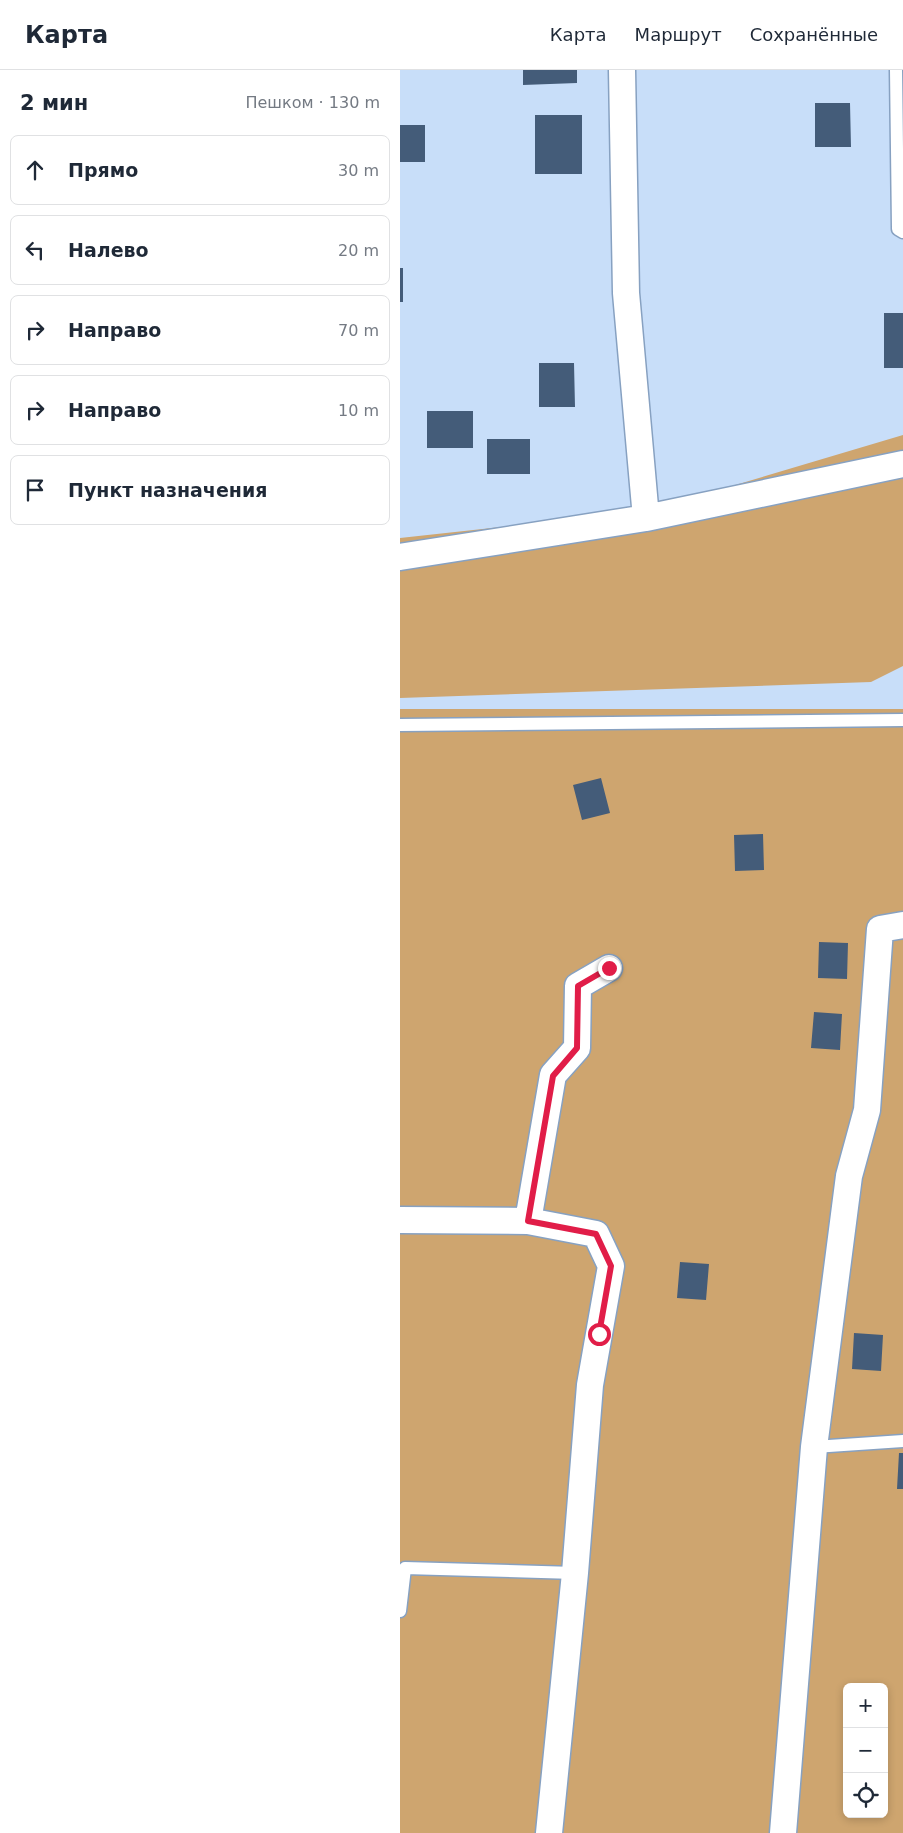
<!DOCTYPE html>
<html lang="ru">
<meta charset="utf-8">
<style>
body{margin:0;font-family:"DejaVu Sans",sans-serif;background:#f2f2f3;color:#1f2937}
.controls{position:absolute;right:15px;bottom:15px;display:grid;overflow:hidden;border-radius:8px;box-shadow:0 2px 8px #0003}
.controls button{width:45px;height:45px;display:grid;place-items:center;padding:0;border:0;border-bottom:1px solid #e0e1e3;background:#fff;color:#1f2937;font:25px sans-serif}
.stop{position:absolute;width:15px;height:15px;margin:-11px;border:4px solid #e11d48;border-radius:50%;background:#fff}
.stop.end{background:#e11d48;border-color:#fff;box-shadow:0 1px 5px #0008}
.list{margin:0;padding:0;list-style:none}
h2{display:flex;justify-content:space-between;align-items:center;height:65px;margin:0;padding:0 20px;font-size:21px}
h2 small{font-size:16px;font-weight:400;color:#747a83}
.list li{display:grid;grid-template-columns:32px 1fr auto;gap:15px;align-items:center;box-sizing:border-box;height:70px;margin:0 10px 10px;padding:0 10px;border:1px solid #e0e1e3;border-radius:8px}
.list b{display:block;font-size:19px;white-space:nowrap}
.list em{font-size:16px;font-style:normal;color:#747a83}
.icon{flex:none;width:28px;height:28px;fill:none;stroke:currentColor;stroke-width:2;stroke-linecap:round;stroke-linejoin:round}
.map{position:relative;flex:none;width:503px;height:1763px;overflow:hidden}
header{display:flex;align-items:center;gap:30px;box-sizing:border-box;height:70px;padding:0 25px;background:#fff;border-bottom:1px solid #e0e1e3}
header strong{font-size:24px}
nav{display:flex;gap:28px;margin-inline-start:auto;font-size:18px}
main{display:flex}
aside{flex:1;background:#fff}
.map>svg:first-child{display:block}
.green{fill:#cea56f;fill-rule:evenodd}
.building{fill:#445c79}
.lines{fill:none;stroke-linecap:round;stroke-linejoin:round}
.service-casing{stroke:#87a1c1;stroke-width:15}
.minor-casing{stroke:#87a1c1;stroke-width:29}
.service{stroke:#fff;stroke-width:12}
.minor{stroke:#fff;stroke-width:26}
.route{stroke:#e11d48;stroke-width:6}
</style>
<header>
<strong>Карта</strong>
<nav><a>Карта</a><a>Маршрут</a><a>Сохранённые</a></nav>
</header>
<main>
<aside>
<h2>2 мин<small>Пешком · 130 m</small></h2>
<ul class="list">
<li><svg class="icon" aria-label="ahead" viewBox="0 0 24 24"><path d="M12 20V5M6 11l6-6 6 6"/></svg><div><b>Прямо</b></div><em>30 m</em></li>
<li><svg class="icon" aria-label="left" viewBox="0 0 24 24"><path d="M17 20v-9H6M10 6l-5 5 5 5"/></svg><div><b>Налево</b></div><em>20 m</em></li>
<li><svg class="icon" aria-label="right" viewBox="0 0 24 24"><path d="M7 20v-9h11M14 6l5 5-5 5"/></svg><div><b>Направо</b></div><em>70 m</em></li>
<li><svg class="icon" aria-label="right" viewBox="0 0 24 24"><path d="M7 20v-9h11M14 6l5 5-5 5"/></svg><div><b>Направо</b></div><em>10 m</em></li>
<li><svg class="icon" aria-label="arrive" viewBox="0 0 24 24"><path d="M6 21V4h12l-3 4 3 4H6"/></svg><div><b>Пункт назначения</b></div></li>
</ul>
</aside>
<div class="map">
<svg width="503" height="1763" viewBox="0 0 503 1763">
<rect width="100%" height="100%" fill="#c8def9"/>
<path class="green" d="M503,365v231l-32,16 -471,16v-160l248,-27z
M0,639h503v1124h-503zM447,1617h37v127h-37z"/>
<path class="building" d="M123,0h54v13l-54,2z
M415,33h35l1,44h-36z
M135,45h47v59h-47z
M0,55h25v37h-25z
M0,198h3v34h-3z
M484,243h19v55h-19z
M139,293h35l1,44h-36z
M27,341h46v37h-46z
M87,369h43v35h-43z
M201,708l9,35 -28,7 -9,-35z
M363,764l1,36 -29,1 -1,-36z
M419,872l29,1 -1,36 -29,-1z
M414,942l28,2 -2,36 -29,-2z
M280,1192l29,2 -3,36 -29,-2z
M454,1263l29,2 -2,36 -29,-2z
M499,1383h4v36h-6z"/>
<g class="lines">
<g class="service-casing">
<path id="service" d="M496,0l2,159 5,3
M0,655l503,-5
M414,1377l89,-6
M0,1541l5,-43 170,5"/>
</g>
<g class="minor-casing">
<path id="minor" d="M222,0l4,223 20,225
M0,487l246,-39 257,-54
M0,1150l128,1
M149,1763l26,-260 15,-188 21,-119 -15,-32 -68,-13 25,-146 24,-27 1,-62 31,-18
M383,1763l31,-386 35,-271 18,-66 13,-181 23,-4"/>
</g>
<use href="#service" class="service"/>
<use href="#minor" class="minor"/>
</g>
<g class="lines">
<path class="route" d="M199,1264l12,-68 -15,-32 -68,-13 25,-145 24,-28 1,-62 31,-18"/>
</g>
</svg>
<div class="controls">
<button>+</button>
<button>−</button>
<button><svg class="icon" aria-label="locate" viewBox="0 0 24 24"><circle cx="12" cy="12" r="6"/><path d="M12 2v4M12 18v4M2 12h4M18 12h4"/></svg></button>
</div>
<div class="stop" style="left:199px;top:1264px"></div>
<div class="stop end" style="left:209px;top:898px"></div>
</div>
</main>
